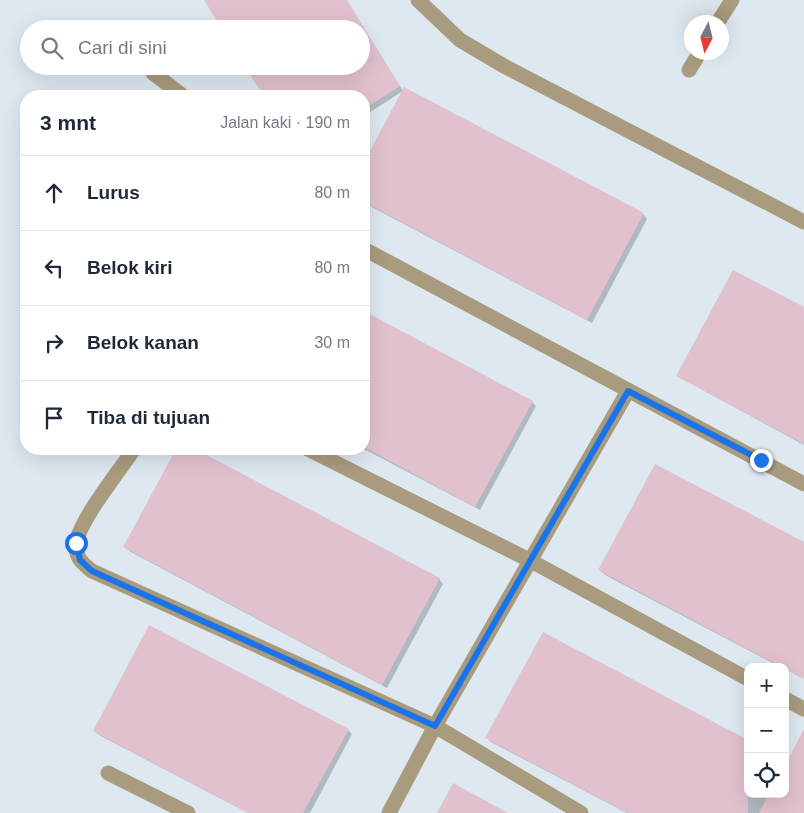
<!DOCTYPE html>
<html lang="id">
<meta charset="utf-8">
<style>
body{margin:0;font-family:Helvetica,sans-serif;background:#f6f6f7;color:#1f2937}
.controls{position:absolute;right:15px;bottom:15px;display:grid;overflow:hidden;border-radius:10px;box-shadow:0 5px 20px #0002}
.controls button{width:45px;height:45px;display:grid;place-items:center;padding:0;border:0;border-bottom:1px solid #e0e1e3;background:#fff;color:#1f2937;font:25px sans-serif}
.compass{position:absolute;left:684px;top:15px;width:45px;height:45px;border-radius:50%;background:#fff;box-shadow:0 5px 20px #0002;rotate:187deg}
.stop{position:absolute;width:15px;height:15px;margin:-11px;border:4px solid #1a73e8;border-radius:50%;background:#fff}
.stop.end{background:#1a73e8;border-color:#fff;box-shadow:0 1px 5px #0008}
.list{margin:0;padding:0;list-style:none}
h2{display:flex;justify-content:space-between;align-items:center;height:65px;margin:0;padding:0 20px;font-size:21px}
h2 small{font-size:16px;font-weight:400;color:#747a83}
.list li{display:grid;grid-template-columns:32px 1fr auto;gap:15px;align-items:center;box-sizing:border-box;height:75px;padding:0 20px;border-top:1px solid #e0e1e3}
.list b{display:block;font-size:19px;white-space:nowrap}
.list em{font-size:16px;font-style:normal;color:#747a83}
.icon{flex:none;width:28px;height:28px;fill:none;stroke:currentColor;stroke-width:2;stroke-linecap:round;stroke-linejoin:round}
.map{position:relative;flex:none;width:804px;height:813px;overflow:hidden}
.search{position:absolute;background:#fff;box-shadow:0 5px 20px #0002;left:20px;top:20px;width:350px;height:55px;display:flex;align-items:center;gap:12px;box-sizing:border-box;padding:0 18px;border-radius:28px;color:#747a83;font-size:19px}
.panel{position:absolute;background:#fff;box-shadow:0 5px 20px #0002;left:20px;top:90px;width:350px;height:365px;border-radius:20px}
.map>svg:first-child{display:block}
.shadow{fill:#0003}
.building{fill:#e2c1cf}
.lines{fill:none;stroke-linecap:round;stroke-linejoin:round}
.minor{stroke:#a99b7d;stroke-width:15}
.route{stroke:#1a73e8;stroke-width:6}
</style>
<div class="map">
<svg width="804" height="813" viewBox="0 0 804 813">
<rect width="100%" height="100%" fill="#dee8f1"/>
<path class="shadow" d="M206,0h140l57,91 240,123 4,5 -55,104 -228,-120v-38l39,-74 -39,25v-20h-99l-18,-30h114v-37z
M804,309v136l-127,-69z
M364,313l168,89 4,4 -56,104 -116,-61z
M178,449h13l248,130 4,5 -56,104 -258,-137 -4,-4z
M804,543v136l-19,-10v-2h-5l-175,-92 -5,-5z
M348,730l4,4 -42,79h-62l-149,-78 -4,-4z
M487,738l261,56h37v-34l19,9v44h-177l-136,-71z"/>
<path class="building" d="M204,0h143l53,86 -36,23v-13h-100l-20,-30h117v-37h-139z
M404,87l240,126 -57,107 -223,-118v-40z
M733,270l71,37v137l-128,-68z
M364,311l169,90 -58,106 -111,-60z
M176,449h19l245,129 -58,107 -259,-138z
M655,464l149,78v137l-206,-109z
M149,625l200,104 -46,84h-55l-155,-82z
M543,632l205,108v73h-120l-143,-75z
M804,729v84h-45l10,-19h16v-29z
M453,783l55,30h-71z"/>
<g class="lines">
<path class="minor" d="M418,0l42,40 44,26 300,156
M718,22l14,-22
M689,70l11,-18
M153,73l30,23
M364,249l440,235
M134,449c-13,20 -58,75 -58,97 0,12 7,18 16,25l343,155 146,87
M308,449l223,112 217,118
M785,699l19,10
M108,773l80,40
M389,813l46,-87 193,-335"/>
</g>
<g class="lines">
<path class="route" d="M76,543l4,17 12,11 343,155 193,-335 133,69"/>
</g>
</svg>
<div class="controls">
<button>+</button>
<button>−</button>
<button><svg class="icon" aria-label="locate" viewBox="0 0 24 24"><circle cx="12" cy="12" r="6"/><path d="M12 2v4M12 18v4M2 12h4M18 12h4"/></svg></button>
</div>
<svg class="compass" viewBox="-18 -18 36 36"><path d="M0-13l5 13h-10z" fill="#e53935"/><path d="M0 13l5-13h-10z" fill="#747a83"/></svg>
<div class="stop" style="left:76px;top:543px"></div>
<div class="stop end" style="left:761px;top:460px"></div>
<div class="search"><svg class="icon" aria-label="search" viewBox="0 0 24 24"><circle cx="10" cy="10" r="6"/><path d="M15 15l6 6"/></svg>Cari di sini</div>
<section class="panel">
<h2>3 mnt<small>Jalan kaki · 190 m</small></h2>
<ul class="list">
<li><svg class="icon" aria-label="ahead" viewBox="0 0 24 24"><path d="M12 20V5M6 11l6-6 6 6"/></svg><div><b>Lurus</b></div><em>80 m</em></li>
<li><svg class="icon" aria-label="left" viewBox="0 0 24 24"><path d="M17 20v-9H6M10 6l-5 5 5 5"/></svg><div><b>Belok kiri</b></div><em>80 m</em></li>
<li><svg class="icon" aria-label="right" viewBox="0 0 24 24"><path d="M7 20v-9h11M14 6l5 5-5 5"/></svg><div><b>Belok kanan</b></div><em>30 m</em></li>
<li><svg class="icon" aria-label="arrive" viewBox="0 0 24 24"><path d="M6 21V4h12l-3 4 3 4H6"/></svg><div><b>Tiba di tujuan</b></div></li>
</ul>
</section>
</div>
